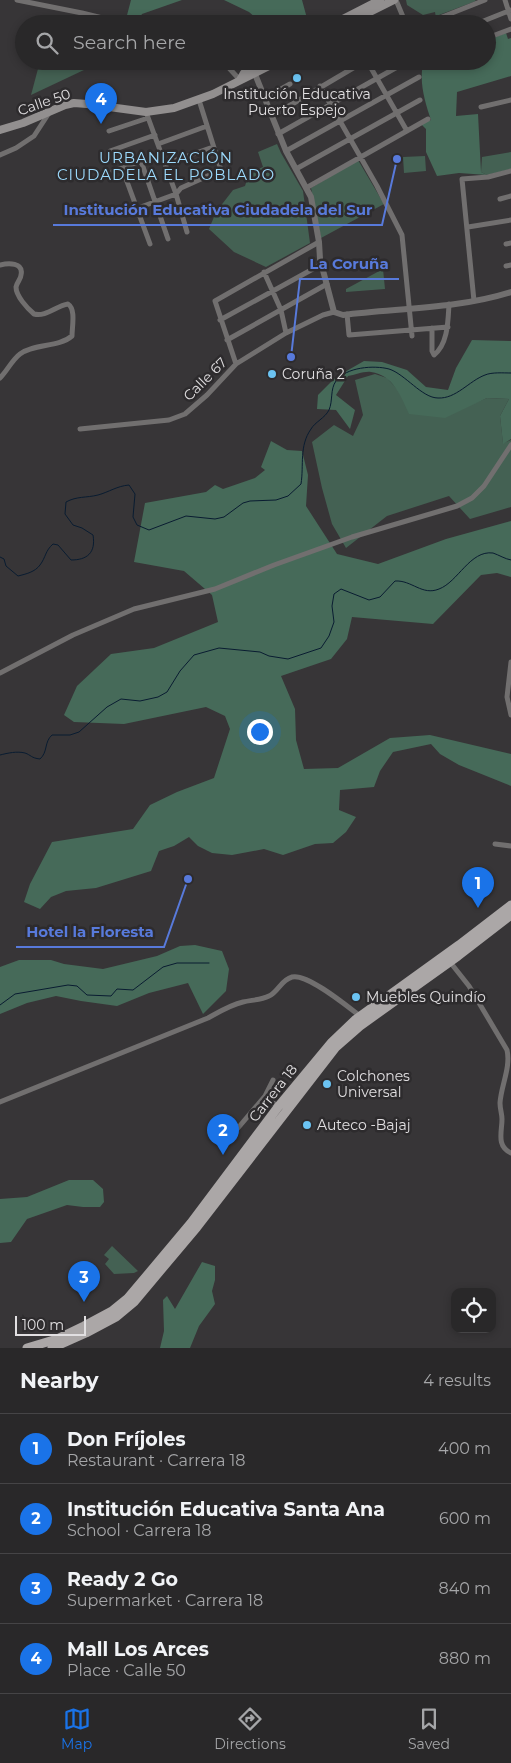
<!DOCTYPE html>
<meta charset="utf-8">
<style>
body{margin:0;font-family:Montserrat,sans-serif;background:#313031;color:#f1f3f6}
.controls{position:absolute;right:15px;bottom:15px;display:grid;overflow:hidden;border-radius:10px;box-shadow:0 2px 8px #0003}
.controls button{width:45px;height:45px;display:grid;place-items:center;padding:0;border:0;border-bottom:1px solid #454446;background:#292829;color:#f1f3f6;font:25px sans-serif}
.scale{position:absolute;left:15px;bottom:12px;width:71px;box-sizing:border-box;padding-left:5px;border:2px solid #e1dfe1;border-top:0;font-size:14px;line-height:18px;white-space:nowrap;color:#e1dfe1;-webkit-text-stroke:4px #2d2b2d;paint-order:stroke}
.you{position:absolute;left:259px;top:731px;width:18px;height:18px;margin:-12px;border:4px solid #fff;border-radius:50%;background:#1a73e8;box-shadow:0 0 0 8px #1a73e833}
.badge{display:grid;place-items:center;width:32px;height:32px;border-radius:50%;background:#1a73e8;color:#fff;font-size:16px;font-weight:700}
.pin{position:absolute;translate:-50% -41px;filter:drop-shadow(0 1px 2px #0008)}
.pin::after{content:'';position:absolute;top:26px;width:18px;height:15px;background:inherit;clip-path:polygon(0 0,100% 0,50% 100%)}
.list{margin:0;padding:0;list-style:none}
h2{display:flex;justify-content:space-between;align-items:center;height:65px;margin:0;padding:0 20px;font-size:21px}
h2 small{font-size:16px;font-weight:400;color:#a5a6a8}
.list li{display:grid;grid-template-columns:32px 1fr auto;gap:15px;align-items:center;box-sizing:border-box;height:70px;padding:0 20px;border-top:1px solid #454446}
.list b{display:block;font-size:19px;white-space:nowrap}
.list p{margin:0;font-size:16px;white-space:nowrap;color:#a5a6a8}
.list em{font-size:16px;font-style:normal;color:#a5a6a8}
.icon{flex:none;width:28px;height:28px;fill:none;stroke:currentColor;stroke-width:2;stroke-linecap:round;stroke-linejoin:round}
.map{position:relative;flex:none;width:511px;height:1348px;overflow:hidden}
.search{position:absolute;background:#292829;box-shadow:0 2px 8px #0003;left:15px;right:15px;top:15px;height:55px;display:flex;align-items:center;gap:12px;box-sizing:border-box;padding:0 18px;border-radius:28px;color:#a5a6a8;font-size:19px}
.sheet{height:345px;background:#292829}
nav{display:flex;justify-content:space-around;align-items:center;box-sizing:border-box;height:70px;border-top:1px solid #454446;background:#292829;font-size:14px;color:#a5a6a8}
nav a{display:grid;justify-items:center;gap:2px}
nav .on{color:#1a73e8}
.map>svg:first-child{display:block}
.green{fill:#446153}
.forest{fill:#466a59}
.lines{fill:none;stroke-linecap:round;stroke-linejoin:round}
.stream{stroke:#091c31;stroke-width:1}
.minor{stroke:#716f6f;stroke-width:5}
.tertiary{stroke:#716f6f;stroke-width:6}
.secondary{stroke:#928f8f;stroke-width:8}
.primary{stroke:#aba7a7;stroke-width:9}
.poi-dot{fill:#6bc3f2;stroke:#2d2b2d;stroke-width:2}
.labels{text-anchor:middle;stroke-width:5;stroke-linejoin:round;paint-order:stroke}
.poi-label{font-size:14px;fill:#e1dfe1;stroke:#2d2b2d;text-anchor:start}
.street-label{font-size:14px;fill:#e1dfe1;stroke:#2d2b2d}
.neighbourhood-label{font-size:15px;letter-spacing:1px;fill:#9ddbfe;stroke:#2d2b2d}
.leader{fill:none;stroke:#587adb;stroke-width:2}
.callout-dot{fill:#587adb;stroke:#2d2b2d;stroke-width:2}
.callout-label{font-size:15px;text-anchor:middle;font-weight:bold;fill:#587adb;stroke:#2d2b2d;stroke-width:5;stroke-linejoin:round;paint-order:stroke}
</style>
<div class="map">
<svg width="511" height="1348" viewBox="0 0 511 1348">
<rect width="100%" height="100%" fill="#373537"/>
<path class="green" d="M406,0h69l1,1 -37,14 4,9h-6l-2,-12 -12,3 -16,-10z
M54,61h2l2,6 10,-6h35l-72,34 8,-30h15z
M277,144l4,9 22,38 7,52 -44,24 -32,-15 -25,-23 7,-17 17,-22 12,-4 4,-13 14,-6 -5,-15z
M511,152v17l-24,6 -6,-3 1,-15z
M425,156l1,15 -22,2 -1,-16z
M358,160l26,44 -63,34 -10,-50z
M383,269l2,20 -39,3v-3z
M375,374l12,4 11,12 72,15 17,-7 22,1 -9,17 3,27 8,-3v67l-41,12 -21,-23 -62,20 -41,32 -14,-24 -10,-36 -10,-46 22,-17 19,11 10,-21 -8,-35z
M112,1246l26,25 -4,2 -20,1 -9,-10 4,-5 -5,-4z"/>
<path class="forest" d="M131,0h51l-40,14 -4,7 -12,-2z
M224,0h78l6,22 -3,2h-42l-14,-12z
M506,33l2,6 3,-1v38l-54,16 -1,24 22,-2 3,58 6,3 -28,-2 -22,3 -11,-24v-23l-5,-5 10,-4c-6,-18 -13,-40 -7,-59h63v-21z
M472,340l39,1v98l-8,5 -3,-28 9,-17 -22,-1 -42,20 -36,-4c-8,-18 -16,-39 -38,-42 -7,-1 -16,3 -23,4l-12,19 19,15 -5,19 -14,-19 -19,-1 1,-14 18,-18 28,-16 18,1 25,8 19,17 22,3 8,-22z
M271,441l16,9 15,1 6,24 -2,31 31,48 41,10 68,-25 65,-18v56l-14,-4 -16,2 -48,49 -81,-7 -5,22 -16,20 -50,17 14,33 1,31 8,29 34,-1 52,-30 40,-3 81,19v32l-52,-21 -19,-11 -9,-10 -38,8 -13,19 -6,16 -34,3 -1,20 17,7 -10,15 -13,11 -18,1 -32,11 -19,-6 -32,6 -20,-2 -14,-7 -9,-9 -15,9 -15,5 -8,20 -55,17 -30,3 -15,6 -11,12 -16,-7 6,-18 22,-42 81,-13 17,-24 27,-13 37,-14 16,-49 -5,-13 -19,-9 -82,17 -50,-2 -10,-7 13,-29 34,-32 43,-6 64,-26 -6,-27 -28,-24 -50,-9 11,-59 61,-11 9,-7 8,4 32,-11 10,-8 -4,-3z
M195,945l27,6 7,18 -3,22 -23,23 -15,-31 -39,10 -32,13 -36,-5 -25,-5 -29,7 -27,11v-47l19,-7h32l13,4 39,5 54,-13 23,-10z
M69,1180h24l10,9 1,13 -4,5h-17l-16,-2 -40,14 -16,23 -11,1v-44l27,-2z
M202,1262l13,4v14l-3,11 3,13 -16,22 -9,22h-30l4,-17 -1,-31 4,-4 8,13z"/>
<g class="lines">
<path class="stream" d="M0,557l4,2 2,7 12,10c8,-2 17,-4 22,-11 6,-8 5,-14 13,-21l5,1 13,15c16,0 25,-7 22,-25l-11,-7 -9,-3 -8,-11 1,-12c11,-6 20,-4 32,-7 11,-3 19,-9 31,-10l6,9 -2,23 4,8 12,5 37,-14 29,3 9,-2 19,-14 7,-2 26,-1 12,-4 13,-12c3,-19 -2,-38 10,-55 4,-7 14,-11 18,-19 4,-9 1,-21 7,-29 10,-14 38,-16 53,-12 16,5 33,29 49,29 18,1 31,-17 47,-23 7,-3 18,-2 26,-2
M0,755c8,-2 17,-4 25,-2 6,2 6,5 15,6 8,-7 4,-17 12,-24h18l9,-3 28,-25 14,-8 19,2 18,-4 9,-5 13,-21 14,-16 25,-7 41,4 9,4 19,3 33,-11 8,-12 5,-14 -2,-16 2,-12 7,-5 28,11 11,-3 15,-16c17,-1 27,15 44,8 19,-7 31,-39 54,-36 6,2 12,6 18,7
M0,1005l15,-11 53,-9 9,1 10,9 24,1 6,-7 16,1 30,-23 14,-4h32"/>
<path class="minor" d="M17,0l65,13 45,11
M396,0l10,24
M505,0l6,19
M445,24l-3,-7 43,-17
M476,24l35,-14
M487,38l24,-9
M215,61l13,6 12,13
M367,61l40,70
M320,86l57,100 25,49 10,101
M265,98l25,-14
M481,107l30,-7
M146,112l30,82 11,38
M272,116l93,-55
M109,131l39,-13
M278,134l130,-73
M158,144l49,-18
M110,151l45,-16
M286,151l133,-74
M0,155l16,-7 18,-12 15,-23
M141,161l27,78
M165,164l48,-17
M122,168l28,76
M296,169l124,-69
M113,171l49,-17
M306,188l122,-69
M500,199l11,-3
M138,208l38,-14 5,-6 40,-18 -22,-70
M468,227l43,-7
M506,244l5,-1
M0,265c8,-2 24,-3 21,10 0,4 -4,7 -5,12 0,9 11,21 18,27 12,3 22,-8 34,-10 8,5 4,23 4,32 -14,12 -37,7 -52,18 -8,6 -13,17 -20,24
M506,266l5,-1
M264,272l17,38 5,23
M474,301l-12,-122 26,-2 23,-6
M347,314l2,21 99,-8
M220,320l102,-56
M432,328v23l2,4c14,-11 14,-34 15,-51
M227,340l100,-56
M236,364l-21,-63 104,-59
M80,429l89,-9 16,-6 22,-19 29,-31 50,-31 37,-18 11,-3
M511,662l-4,35 4,18
M0,673l73,-38 61,-26 81,-20 59,-24 78,-28 105,-31 15,-8 12,-12 27,-41
M495,844l16,2
M450,962l19,24 38,64c4,17 -6,36 -7,53 0,6 2,11 2,16 0,13 -6,27 9,34
M265,1096l13,11
M0,1102l208,-84c11,-6 22,-13 35,-16 8,-2 18,-2 26,-6 9,-4 12,-16 23,-19 15,-4 55,29 68,39
M238,1128l27,-32 8,-16"/>
<path class="tertiary" d="M255,74l31,77 25,46 8,45 1,17 14,53 9,3c56,-7 114,-6 168,-23"/>
<path class="secondary" d="M333,24l47,-24
M346,24l48,-24
M240,80l4,-7 22,-12
M0,130l23,-7 42,-18 9,-2 13,1 59,8 28,-4 39,-14 66,-33"/>
<path class="primary" d="M27,1348l30,-9 27,-13 28,-15 16,-13 63,-75 87,-116 54,-65 23,-22 104,-75 52,-40
M52,1348l34,-15 30,-16 18,-15 63,-75 139,-180 24,-21 98,-70 53,-41"/>
</g>
<g class="poi-dot">
<circle cx="297" cy="78" r="5"/>
<circle cx="272" cy="374" r="5"/>
<circle cx="356" cy="997" r="5"/>
<circle cx="327" cy="1084" r="5"/>
<circle cx="307" cy="1125" r="5"/>
</g>
<g class="labels">
<g class="poi-label">
<text x="297" y="99" text-anchor="middle">Institución Educativa<tspan x="297" dy="16">Puerto Espejo</tspan></text>
<text x="282" y="379">Coruña 2</text>
<text x="366" y="1002">Muebles Quindío</text>
<text x="337" y="1081">Colchones<tspan x="337" dy="16">Universal</tspan></text>
<text x="317" y="1130">Auteco -Bajaj</text>
</g>
<g class="street-label">
<text transform="translate(44 102) rotate(-19)" y="5">Calle 50</text>
<text transform="translate(205 379) rotate(-45)" y="5">Calle 67</text>
<text transform="translate(273 1093) rotate(-52)" y="5">Carrera 18</text>
</g>
<g class="neighbourhood-label">
<text x="166" y="163">URBANIZACIÓN<tspan x="166" dy="17">CIUDADELA EL POBLADO</tspan></text>
</g>
</g>
<path class="leader" d="M397 159L382 225H53M291 357L300 279H399M188 879L164 947H16"/>
<g class="callout-dot">
<circle cx="397" cy="159" r="5"/>
<circle cx="291" cy="357" r="5"/>
<circle cx="188" cy="879" r="5"/>
</g>
<g class="callout-label">
<text x="218" y="215">Institución Educativa Ciudadela del Sur</text>
<text x="349" y="269">La Coruña</text>
<text x="90" y="937">Hotel la Floresta</text>
</g>
</svg>
<div class="controls">
<button><svg class="icon" aria-label="locate" viewBox="0 0 24 24"><circle cx="12" cy="12" r="6"/><path d="M12 2v4M12 18v4M2 12h4M18 12h4"/></svg></button>
</div>
<div class="scale">100 m</div>
<div class="you"></div>
<div class="pin badge" style="left:478px;top:908px">1</div>
<div class="pin badge" style="left:223px;top:1155px">2</div>
<div class="pin badge" style="left:84px;top:1302px">3</div>
<div class="pin badge" style="left:101px;top:124px">4</div>
<div class="search"><svg class="icon" aria-label="search" viewBox="0 0 24 24"><circle cx="10" cy="10" r="6"/><path d="M15 15l6 6"/></svg>Search here</div>
</div>
<section class="sheet">
<h2>Nearby<small>4 results</small></h2>
<ul class="list">
<li><span class="badge">1</span><div><b>Don Fríjoles</b><p>Restaurant · Carrera 18</p></div><em>400 m</em></li>
<li><span class="badge">2</span><div><b>Institución Educativa Santa Ana</b><p>School · Carrera 18</p></div><em>600 m</em></li>
<li><span class="badge">3</span><div><b>Ready 2 Go</b><p>Supermarket · Carrera 18</p></div><em>840 m</em></li>
<li><span class="badge">4</span><div><b>Mall Los Arces</b><p>Place · Calle 50</p></div><em>880 m</em></li>
</ul>
</section>
<nav>
<a class="on"><svg class="icon" aria-label="map" viewBox="0 0 24 24"><path d="M3 6l6-2 6 2 6-2v14l-6 2-6-2-6 2zM9 4v14M15 6v14"/></svg>Map</a>
<a><svg class="icon" aria-label="directions" viewBox="0 0 24 24"><path d="M12 3l9 9-9 9-9-9zM9 14v-3h6M13 9l2 2-2 2"/></svg>Directions</a>
<a><svg class="icon" aria-label="saved" viewBox="0 0 24 24"><path d="M7 4h10v16l-5-4-5 4z"/></svg>Saved</a>
</nav>
